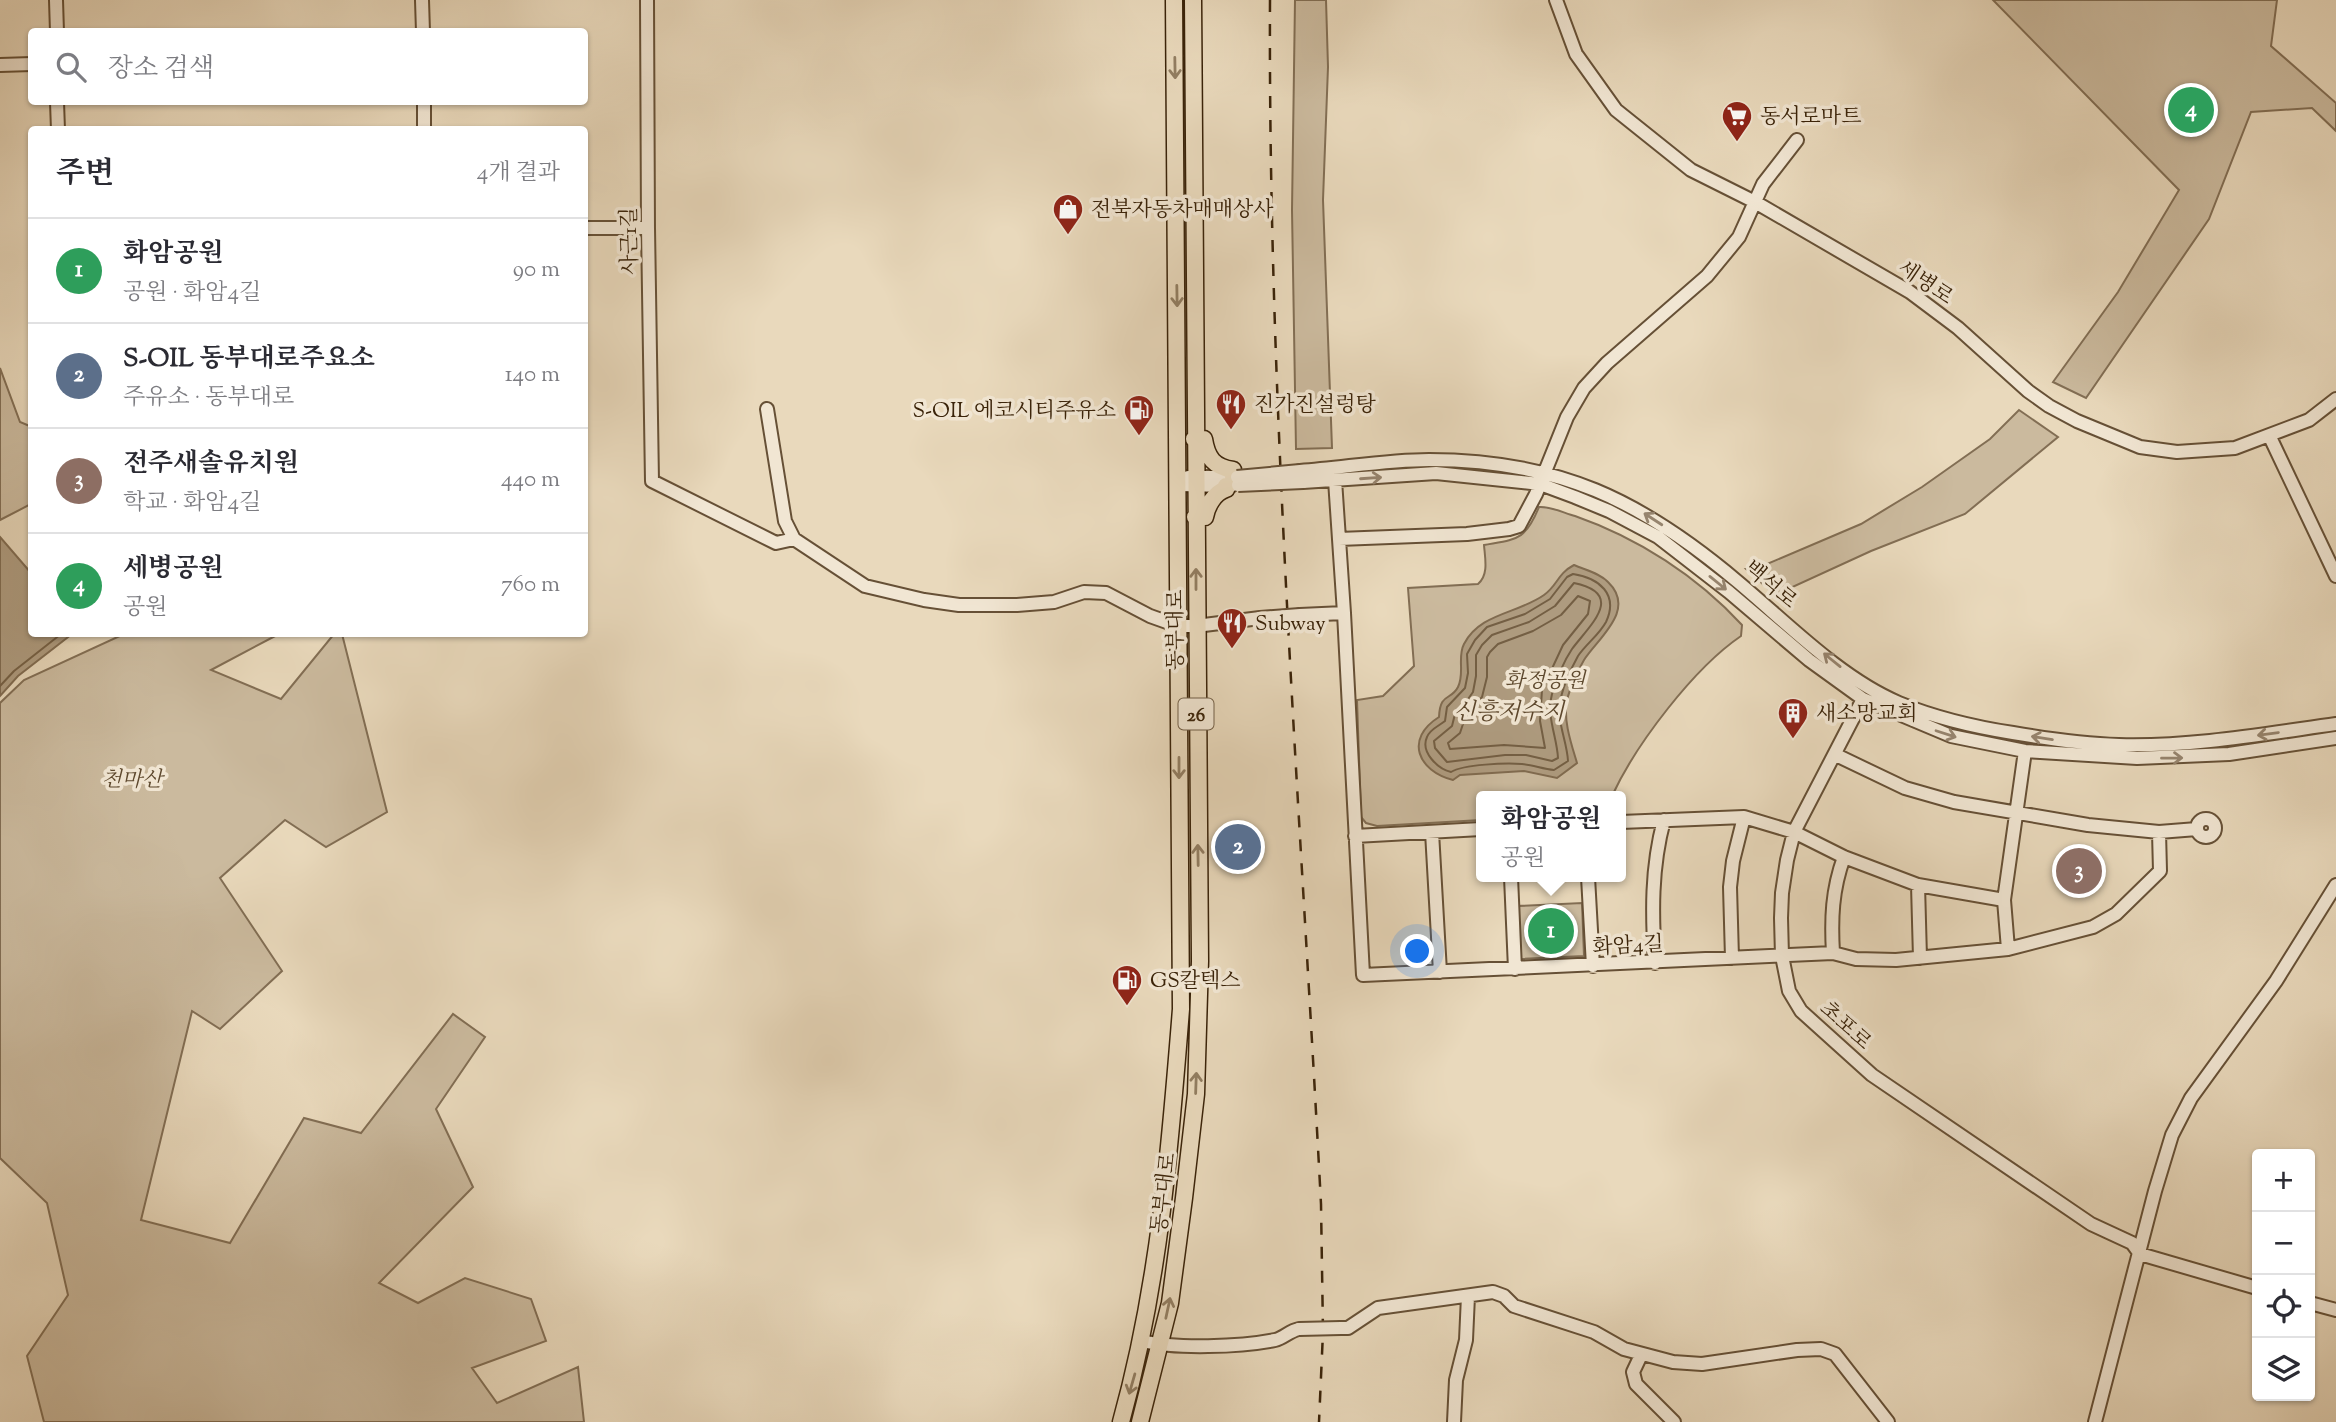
<!DOCTYPE html>
<html lang="ko">
<meta charset="utf-8">
<style>
body{margin:0;font-family:"Sorts Mill Goudy","Noto Serif KR",serif;background:#f7f7f7;color:#2b2b33}
.controls{position:absolute;right:21px;bottom:21px;display:grid;overflow:hidden;border-radius:7px;box-shadow:0 2px 5px #0004}
.controls button{width:63px;height:63px;display:grid;place-items:center;padding:0;border:0;border-bottom:2px solid #e1e1e2;background:#fff;color:#2b2b33;font:35px sans-serif}
.you{position:absolute;left:1418px;top:952px;width:24px;height:24px;margin:-18px;border:5px solid #fff;border-radius:50%;background:#1a73e8;box-shadow:0 0 0 10px #1a73e833}
.badge{display:grid;place-items:center;width:46px;height:46px;border-radius:50%;background:#ea580c;color:#fff;font-size:23px;font-weight:700}
.pin{position:absolute;translate:-50% -50%;border:4px solid #fff;box-shadow:0 2px 7px #0006}
.popup{position:absolute;left:1476px;top:791px;width:150px;height:91px;box-sizing:border-box;display:grid;place-content:center;border-radius:7px;background:#fff;filter:drop-shadow(0 2px 5px #0005);font-size:23px;white-space:nowrap;color:#7c7c81}
.popup b{font-size:26px;color:#2b2b33}
.popup::after{content:'';position:absolute;left:50%;top:100%;margin-left:-14px;border:14px solid transparent;border-top-color:#fff}
.list{margin:0;padding:0;list-style:none}
h2{display:flex;justify-content:space-between;align-items:center;height:91px;margin:0;padding:0 28px;font-size:30px}
h2 small{font-size:23px;font-weight:400;color:#7c7c81}
.list li{display:grid;grid-template-columns:46px 1fr auto;gap:21px;align-items:center;box-sizing:border-box;height:105px;padding:0 28px;border-top:2px solid #e1e1e2}
.list b{display:block;font-size:26px;white-space:nowrap}
.list p{margin:0;font-size:23px;white-space:nowrap;color:#7c7c81}
.list em{font-size:23px;font-style:normal;color:#7c7c81}
.icon{flex:none;width:38px;height:38px;fill:none;stroke:currentColor;stroke-width:2;stroke-linecap:round;stroke-linejoin:round}
.map{position:relative;flex:none;width:2336px;height:1422px;overflow:hidden}
.search{position:absolute;background:#fff;box-shadow:0 2px 5px #0004;left:28px;top:28px;width:560px;height:77px;display:flex;align-items:center;gap:18px;box-sizing:border-box;padding:0 24px;border-radius:7px;color:#7c7c81;font-size:26px}
.panel{position:absolute;background:#fff;box-shadow:0 2px 5px #0004;left:28px;top:126px;width:560px;height:511px;border-radius:7px}
.map>svg:first-child{display:block}
.green{fill:#cbba9e;stroke:#826e54;stroke-width:2}
.water{fill:#ae9b7f;stroke:#806b50;stroke-width:2}
.lines{fill:none;stroke-linecap:round;stroke-linejoin:round}
.shore{stroke:#745f44;stroke-width:2}
.minor-casing{stroke:#665036;stroke-width:16}
.major-casing{stroke:#3a2309;stroke-width:19}
.minor{stroke:#f1e6d3;stroke-width:12}
.major{stroke:#e9d9bc;stroke-width:16}
.rail{stroke:#3a2309;stroke-width:2.5;stroke-dasharray:12 12;stroke-linecap:butt}
.minor-bridge-casing{stroke:#665036;stroke-width:16;stroke-linecap:butt}
.minor-bridge{stroke:#f1e6d3;stroke-width:12}
.oneway{stroke:#927e62}
.oneway2{stroke:#96846e}
.labels{text-anchor:middle;stroke-width:7;stroke-linejoin:round;paint-order:stroke}
.shield{fill:#f1e6d3;stroke:#715e46;stroke-width:2}
.shield-label{font-size:19px;font-weight:bold;fill:#3a2309}
.poi-label{font-size:21px;fill:#3a2309;stroke:#f1e6d3;text-anchor:start}
.street-label{font-size:21px;fill:#3a2309;stroke:#f1e6d3}
.park-label{font-size:21px;font-style:italic;fill:#5e492e;stroke:#f1e6d3}
.water-label{font-size:23px;font-style:italic;fill:#5d472c;stroke:#f1e6d3}
</style>
<div class="map">
<svg width="2336" height="1422" viewBox="0 0 2336 1422">
<rect width="100%" height="100%" fill="#e9d9bc"/>
<filter id="stains"><feTurbulence type="fractalNoise" baseFrequency=".00286" numOctaves="4"/><feColorMatrix values="0 0 0 0 .2 0 0 0 0 .09 0 0 0 0 .02 0 0 0 .5 -.17"/></filter>
<radialGradient id="worn" r=".72"><stop offset=".6" stop-color="#630" stop-opacity="0"/><stop offset="1" stop-color="#630" stop-opacity=".3"/></radialGradient>
<path class="green" d="M1295,0h31l2,67 -5,133 9,248 -36,1 -4,-239z
M1993,0h284l-6,46 65,57v28l-24,-23 -61,4 -42,107 -123,179 -33,-16 65,-90 61,-102z
M0,368l20,54 12,5 -1,77 -31,16z
M2019,410l39,27 -93,77 -94,37 -96,44 -29,-26 14,-2 101,-43 61,-37 68,-48z
M1539,507c11,-1 25,6 36,9 63,22 122,60 167,109l-1,11c-47,32 -105,108 -129,160h-131v24l-104,6 -11,-3 -5,-6 -4,-117 26,-4 31,-30 -6,-78 70,-4c11,-9 7,-26 6,-39 33,-6 41,-4 55,-38z
M124,634h155l-68,36 70,29 53,-65h8l45,178 -61,35 -41,-27 -65,58 62,93 -62,58 -28,-18 -51,209 89,23 74,-125 57,15 92,-119 32,23 -49,72 37,78 -94,96 39,20 47,-25 66,21 15,42 -74,27 25,35 81,-36 6,55h-540l-17,-66 41,-61 -21,-92 -47,-45v-455l24,-23z
M1582,903l2,53 -64,3 -2,-53z"/>
<path class="water" d="M0,537l31,36 1,61h40l-54,42 -18,20z
M1574,565c11,5 26,8 34,17 29,28 -10,56 -24,78 -6,10 -14,28 -17,40 -4,20 4,43 10,63l-20,15 -33,-7 -64,4 -7,5c-35,-9 -49,-41 -14,-63 1,-25 12,-16 19,-30 7,-14 -1,-30 6,-43 16,-31 53,-30 80,-49 14,-10 13,-21 30,-30z"/>
<g class="lines">
<path class="shore" d="M1573,574c26,4 46,20 33,48 -7,13 -20,22 -28,34 -6,11 -14,28 -17,41 -6,22 6,43 7,64l-14,9c-11,-1 -21,-5 -32,-6 -16,-1 -58,0 -71,8 -13,-3 -31,-20 -24,-35 3,-8 12,-11 18,-16l2,-14 18,-19 3,-15 -1,-19 8,-14 12,-13 38,-13 25,-15 17,-22z
M1574,583c53,11 15,43 -2,66 -8,12 -16,32 -20,45 -6,22 5,43 6,64l-6,3 -26,-6h-21l-58,7 -12,-14 -1,-7 18,-15 4,-16 10,-8 7,-10 3,-16v-21l6,-10 10,-10 37,-13 26,-16z
M1578,596l12,5 -2,13 -25,31 -21,45 -2,31 5,27 -41,-3 -54,4 -2,-6 12,-10 6,-18 16,-18 5,-20v-20l3,-5 8,-8 35,-13 28,-16z
M0,686l14,-15 47,-37"/>
<g class="minor-casing">
<path id="minor" d="M56,0l1,32
M422,0l1,32
M647,0l1,228 4,253 124,62 18,-4
M1556,0l20,54 40,56 75,60 64,32 155,90 48,36 70,63 21,15 28,15 63,26 37,5 58,-4 74,-28 27,-21
M0,65l32,-1
M57,102l1,28
M424,102v28
M584,228h64
M767,409l18,112 9,18 71,47 59,14 35,5h58l37,-3 30,-10 22,1 44,23 28,10h18l64,-8
M2270,437l66,139
M1300,471c43,-3 86,-11 129,-11 129,0 212,40 309,122 49,41 102,96 161,121 37,15 75,24 114,30 35,6 70,11 106,12 72,2 145,-11 217,-21
M1188,477h49
M1335,480l9,133 19,362 470,-22 23,6 40,1 112,-11 85,-22 23,-13 44,-43 -1,-39
M1303,482l133,-9 104,11 35,13 34,14 49,26 71,55 80,68 54,39 88,37 74,15 112,7 92,-4 107,-16
M1178,485l53,1
M1339,539l128,-5 42,-5 10,-3 17,-32 31,-77 17,-29 23,-25 100,-87 32,-39 24,-53 34,-44
M1300,615l44,-2
M1863,699l-69,133 -7,28 -5,33 -1,25 1,38 7,35 12,20 71,64 219,149 41,19 8,11
M1836,755l69,33 49,14 134,23 71,7 38,-3
M2197 828a9 9 0 1 1 18 0a9 9 0 1 1-18 0Z
M1621,822l123,-5 50,15 50,25 74,28 86,15
M1432,832l8,140
M1355,836l126,-7
M1511,877l4,92
M1588,877l5,89
M1918,885l2,73
M2008,949l-4,-49 21,-149
M1833,953c-2,-34 -1,-63 11,-96
M1732,958l-2,-71 3,-26 11,-44
M1655,963c-3,-49 -4,-95 9,-143
M2140,1254l117,34
M2310,1303l26,7
M1341,1328h7l30,-20 115,-16 11,4 10,10 80,26 30,17 49,13 29,2 95,-14 24,-1 14,5 53,68
M1142,1341c34,8 98,6 133,-1 9,-2 14,-9 24,-11
M1641,1355l-8,17 3,12 38,38
M1454,1422l2,-42 10,-40 2,-44
M2095,1422l60,-231 17,-56 19,-37 85,-117 60,-96"/>
</g>
<g class="major-casing">
<path id="major" d="M1194,439h10c3,19 10,28 29,31v7
M1195,517h10c2,-11 9,-24 21,-28v-3
M1121,1422c38,-137 49,-273 60,-413l-7,-1009
M1140,1422l30,-119 14,-105 12,-104 4,-133 -7,-961"/>
</g>
<use href="#minor" class="minor"/>
<use href="#major" class="major"/>
<path class="rail" d="M1270,0c-2,402 30,803 51,1204l2,128 -4,90"/>
<g class="minor-bridge-casing">
<path id="minor-bridge" d="M1237,477l63,-6
M1238,485l65,-3
M1260,618l40,-3
M1299,1329l42,-1"/>
</g>
<use href="#minor-bridge" class="minor-bridge"/>
</g>
<defs><path id="oneway-shaft" d="M-6 0H5M1.5-3L5.5 0L1.5 3" fill="none" stroke-width="1.6" stroke-linecap="round" stroke-linejoin="round" transform="scale(1.75)"/></defs>
<g class="oneway">
<use href="#oneway-shaft" transform="translate(1175 68) rotate(89)"/>
<use href="#oneway-shaft" transform="translate(1177 296) rotate(89)"/>
<use href="#oneway-shaft" transform="translate(1196 579) rotate(-90)"/>
<use href="#oneway-shaft" transform="translate(1179 768) rotate(90)"/>
<use href="#oneway-shaft" transform="translate(1198 855) rotate(-91)"/>
<use href="#oneway-shaft" transform="translate(1196 1083) rotate(-88)"/>
<use href="#oneway-shaft" transform="translate(1168 1308) rotate(-78)"/>
<use href="#oneway-shaft" transform="translate(1132 1384) rotate(106)"/>
</g>
<g class="oneway2">
<use href="#oneway-shaft" transform="translate(1371 478) rotate(-4)"/>
<use href="#oneway-shaft" transform="translate(1653 519) rotate(-147)"/>
<use href="#oneway-shaft" transform="translate(1718 583) rotate(39)"/>
<use href="#oneway-shaft" transform="translate(1832 660) rotate(-141)"/>
<use href="#oneway-shaft" transform="translate(1946 734) rotate(18)"/>
<use href="#oneway-shaft" transform="translate(2268 734) rotate(172)"/>
<use href="#oneway-shaft" transform="translate(2042 738) rotate(-171)"/>
<use href="#oneway-shaft" transform="translate(2172 758) rotate(-1)"/>
</g>
<defs>
<g id="supermarket-pin" transform="scale(1.575)"><path d="M0 17L-7.5 6A9.5 9.5 0 1 1 7.5 6Z" fill="#8f2418" stroke="#f1e6d3"/><path d="M-6-5.5h2.5l.6 2H6L4.5 2H-2.5L-4.4-4H-6ZM-1.5 3.2a1.3 1.3 0 1 0 .1 0ZM3 3.2a1.3 1.3 0 1 0 .1 0Z" fill="#fff"/></g>
<g id="shop-pin" transform="scale(1.575)"><path d="M0 17L-7.5 6A9.5 9.5 0 1 1 7.5 6Z" fill="#8f2418" stroke="#f1e6d3"/><path d="M-5-2.5h2.3a2.7 3.5 0 0 1 5.4 0H5L5.5 6h-11ZM-1.5-2.5h3a1.5 2.3 0 0 0-3 0Z" fill="#fff"/></g>
<g id="restaurant-pin" transform="scale(1.575)"><path d="M0 17L-7.5 6A9.5 9.5 0 1 1 7.5 6Z" fill="#8f2418" stroke="#f1e6d3"/><path d="M-5-6h1v4h1v-4h1v4h1v-4h1v5L-1.5 .5V6h-2V.5L-5-1ZM5-6V6H3V1.5H1.5Q1.5-4 5-6Z" fill="#fff"/></g>
<g id="fuel-pin" transform="scale(1.575)"><path d="M0 17L-7.5 6A9.5 9.5 0 1 1 7.5 6Z" fill="#8f2418" stroke="#f1e6d3"/><path d="M-5.5-6h7V0h2V4h1.3V-2.5L3-4.5l.8-.8L6-3V5H2.5V1h-1V6h-7ZM-4.2-4.7v3.2H.2V-4.7Z" fill="#fff"/></g>
<g id="building-pin" transform="scale(1.575)"><path d="M0 17L-7.5 6A9.5 9.5 0 1 1 7.5 6Z" fill="#8f2418" stroke="#f1e6d3"/><path d="M-4-6H4V6H1V3H-1V6H-4ZM-2.5-4.3h1.7v1.8h-1.7ZM.8-4.3h1.7v1.8H.8ZM-2.5-1h1.7V.8h-1.7ZM.8-1h1.7V.8H.8Z" fill="#fff"/></g>
</defs>
<g fill-rule="evenodd">
<use href="#supermarket-pin" x="1737" y="116"/>
<use href="#shop-pin" x="1068" y="209"/>
<use href="#restaurant-pin" x="1231" y="404"/>
<use href="#fuel-pin" x="1139" y="410"/>
<use href="#restaurant-pin" x="1232" y="623"/>
<use href="#building-pin" x="1793" y="713"/>
<use href="#fuel-pin" x="1127" y="980"/>
</g>
<g class="labels">
<rect class="shield" x="1178.5" y="698.5" width="35" height="31" rx="5"/>
<g class="shield-label">
<text x="1196" y="721">26</text>
</g>
<g class="poi-label">
<text x="1760" y="123">동서로마트</text>
<text x="1091" y="216">전북자동차매매상사</text>
<text x="1254" y="411">진가진설렁탕</text>
<text x="1116" y="417" text-anchor="end">S-OIL 에코시티주유소</text>
<text x="1255" y="630">Subway</text>
<text x="1816" y="720">새소망교회</text>
<text x="1150" y="987">GS칼텍스</text>
</g>
<g class="street-label">
<text transform="translate(629 241) rotate(-91)" y="7">사근1길</text>
<text transform="translate(1926 282) rotate(34)" y="7">세병로</text>
<text transform="translate(1771 584) rotate(40)" y="7">백석로</text>
<text transform="translate(1175 630) rotate(-90)" y="7">동부대로</text>
<text transform="translate(1628 945) rotate(-3)" y="7">화암4길</text>
<text transform="translate(1846 1025) rotate(42)" y="7">초포로</text>
<text transform="translate(1163 1193) rotate(-83)" y="7">동부대로</text>
</g>
<g class="park-label">
<text x="1545" y="687">화정공원</text>
<text x="132" y="786">천마산</text>
</g>
<g class="water-label">
<text x="1509" y="719">신흥저수지</text>
</g>
</g>
<rect width="100%" height="100%" filter="url(#stains)"/>
<rect width="100%" height="100%" fill="url(#worn)"/>
</svg>
<div class="controls">
<button>+</button>
<button>−</button>
<button><svg class="icon" aria-label="locate" viewBox="0 0 24 24"><circle cx="12" cy="12" r="6"/><path d="M12 2v4M12 18v4M2 12h4M18 12h4"/></svg></button>
<button><svg class="icon" aria-label="layers" viewBox="0 0 24 24"><path d="M12 4l9 5-9 5-9-5zM3 14l9 5 9-5"/></svg></button>
</div>
<div class="you"></div>
<div class="pin badge" style="left:1551px;top:931px;background:#2e9e5b">1</div>
<div class="popup"><b>화암공원</b>공원</div>
<div class="pin badge" style="left:1238px;top:847px;background:#5c6f8a">2</div>
<div class="pin badge" style="left:2079px;top:871px;background:#8d6e63">3</div>
<div class="pin badge" style="left:2191px;top:110px;background:#2e9e5b">4</div>
<div class="search"><svg class="icon" aria-label="search" viewBox="0 0 24 24"><circle cx="10" cy="10" r="6"/><path d="M15 15l6 6"/></svg>장소 검색</div>
<section class="panel">
<h2>주변<small>4개 결과</small></h2>
<ul class="list">
<li><span class="badge" style="background:#2e9e5b">1</span><div><b>화암공원</b><p>공원 · 화암4길</p></div><em>90 m</em></li>
<li><span class="badge" style="background:#5c6f8a">2</span><div><b>S-OIL 동부대로주요소</b><p>주유소 · 동부대로</p></div><em>140 m</em></li>
<li><span class="badge" style="background:#8d6e63">3</span><div><b>전주새솔유치원</b><p>학교 · 화암4길</p></div><em>440 m</em></li>
<li><span class="badge" style="background:#2e9e5b">4</span><div><b>세병공원</b><p>공원</p></div><em>760 m</em></li>
</ul>
</section>
</div>
